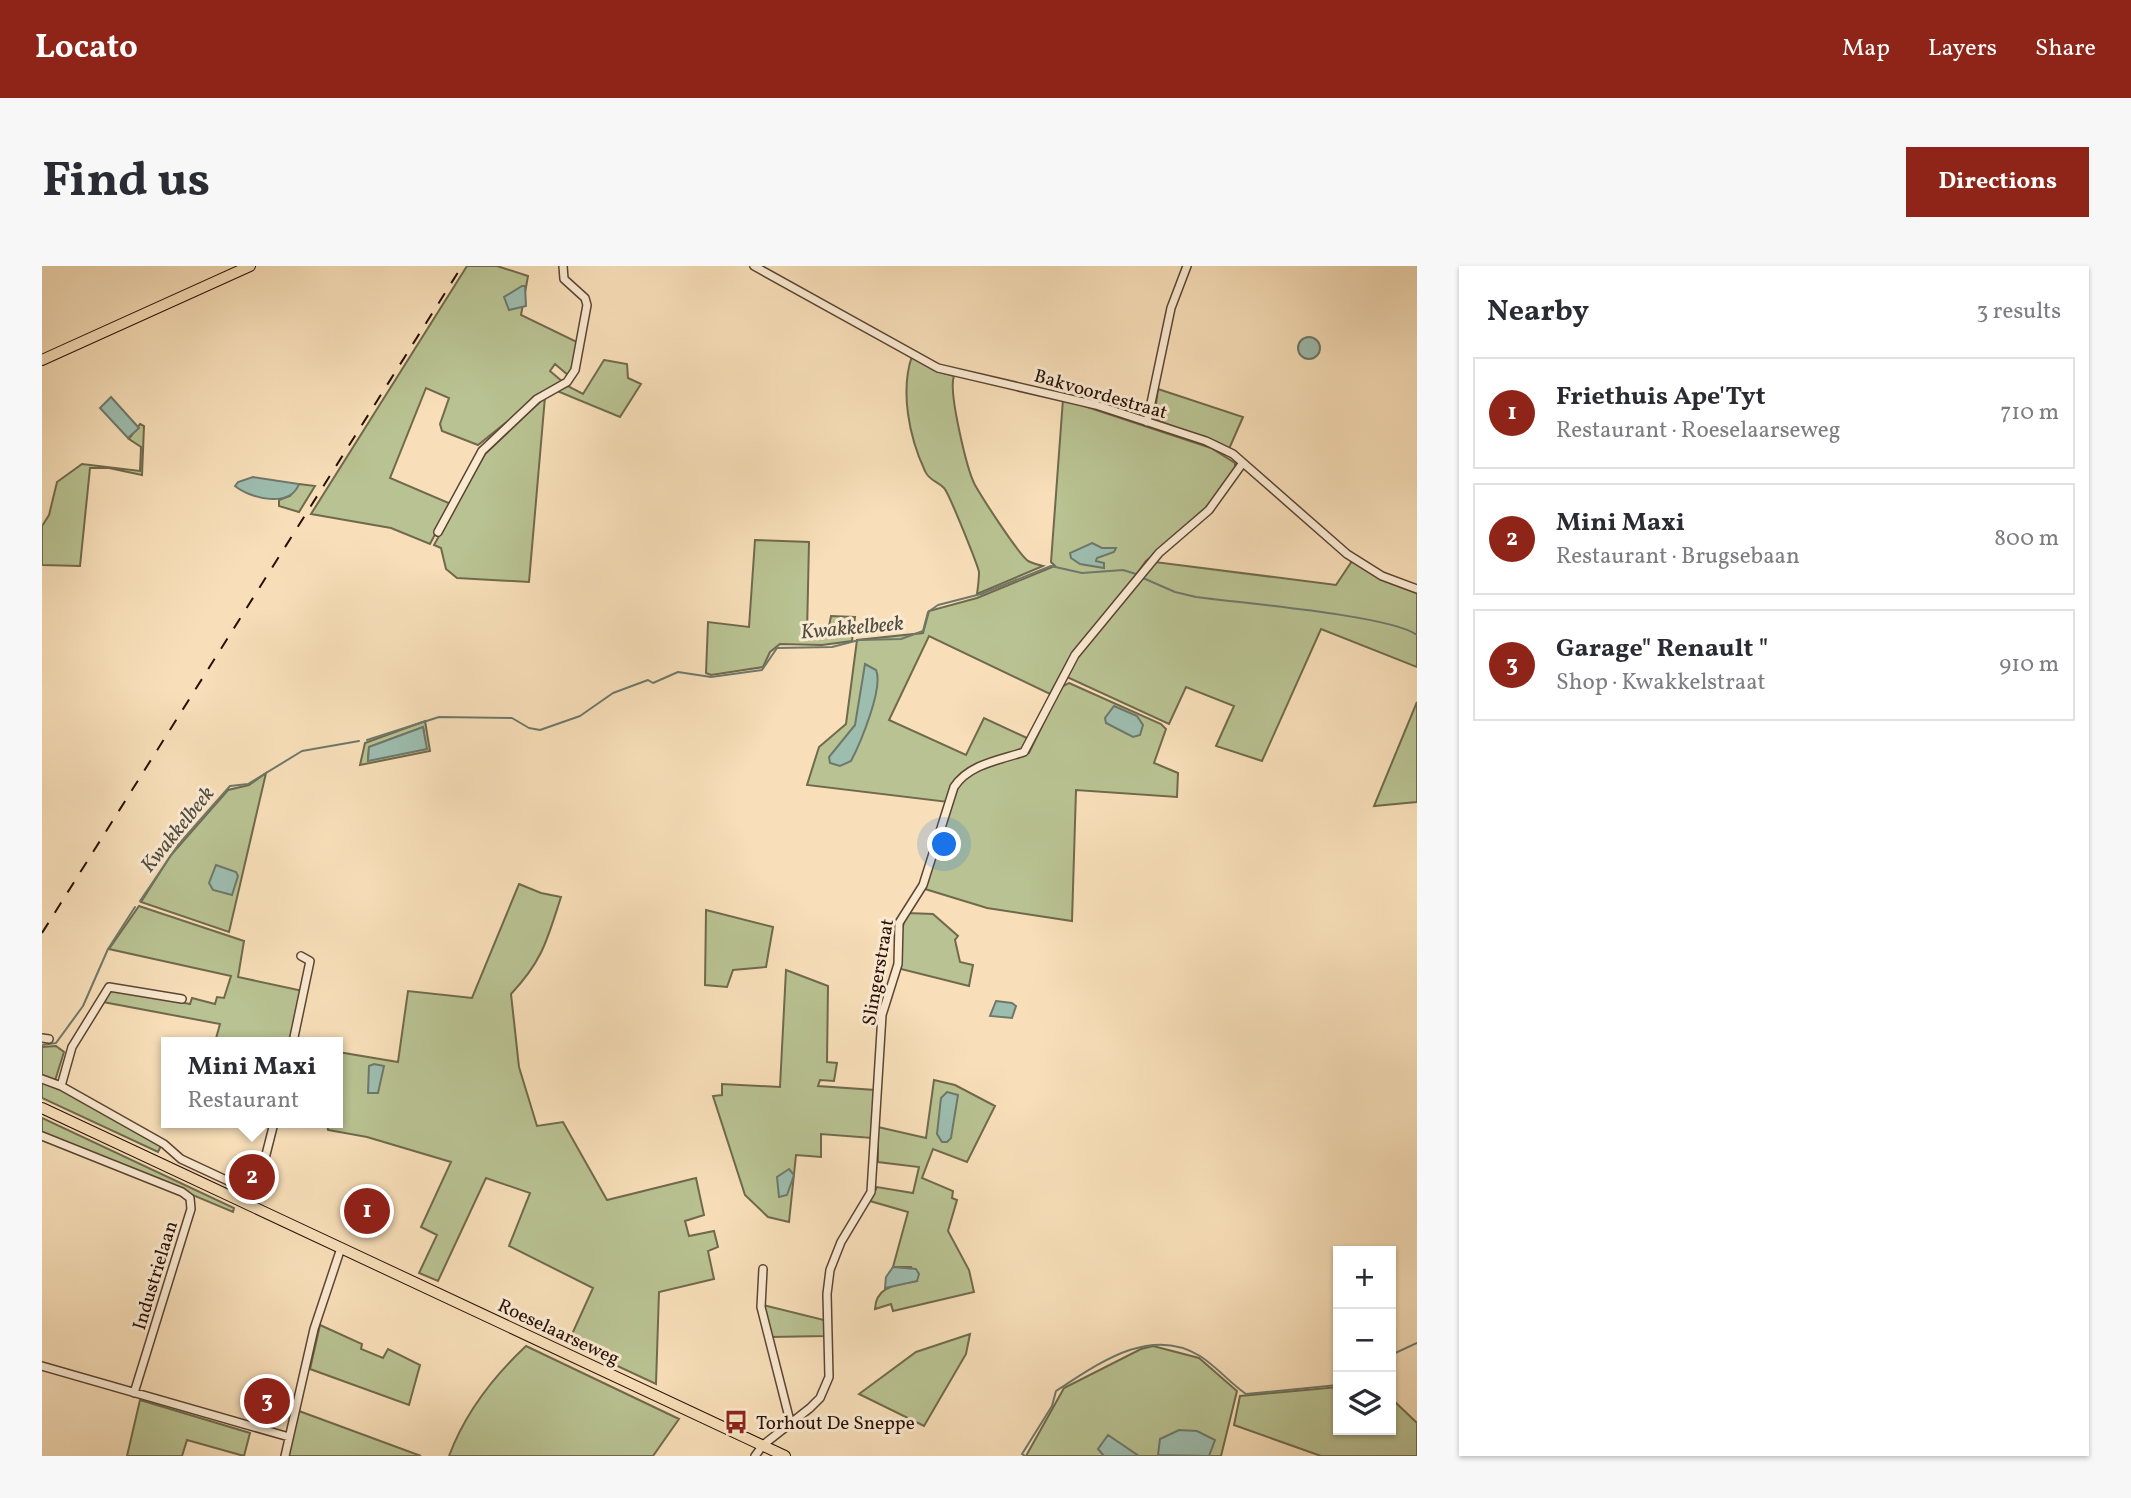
<!DOCTYPE html>
<meta charset="utf-8">
<style>
body{margin:0;font-family:Vollkorn,serif;background:#f7f7f7;color:#2b2b33}
.controls{position:absolute;right:21px;bottom:21px;display:grid;overflow:hidden;border-radius:0px;box-shadow:0 2px 5px #0004}
.controls button{width:63px;height:63px;display:grid;place-items:center;padding:0;border:0;border-bottom:2px solid #e1e1e2;background:#fff;color:#2b2b33;font:35px sans-serif}
.you{position:absolute;left:903px;top:579px;width:24px;height:24px;margin:-18px;border:5px solid #fff;border-radius:50%;background:#1a73e8;box-shadow:0 0 0 10px #1a73e833}
.badge{display:grid;place-items:center;width:46px;height:46px;border-radius:50%;background:#8f2418;color:#fff;font-size:23px;font-weight:700}
.pin{position:absolute;translate:-50% -50%;border:4px solid #fff;box-shadow:0 2px 7px #0006}
.popup{position:absolute;left:119px;top:771px;width:182px;height:91px;box-sizing:border-box;display:grid;place-content:center;border-radius:0px;background:#fff;filter:drop-shadow(0 2px 5px #0005);font-size:23px;white-space:nowrap;color:#7c7c81}
.popup b{font-size:26px;color:#2b2b33}
.popup::after{content:'';position:absolute;left:50%;top:100%;margin-left:-14px;border:14px solid transparent;border-top-color:#fff}
.list{margin:0;padding:0;list-style:none}
h2{display:flex;justify-content:space-between;align-items:center;height:91px;margin:0;padding:0 28px;font-size:30px}
h2 small{font-size:23px;font-weight:400;color:#7c7c81}
.list li{display:grid;grid-template-columns:46px 1fr auto;gap:21px;align-items:center;box-sizing:border-box;height:112px;margin:0 14px 14px;padding:0 14px;border:2px solid #e1e1e2;border-radius:0px}
.list b{display:block;font-size:26px;white-space:nowrap}
.list p{margin:0;font-size:23px;white-space:nowrap;color:#7c7c81}
.list em{font-size:23px;font-style:normal;color:#7c7c81}
.icon{flex:none;width:38px;height:38px;fill:none;stroke:currentColor;stroke-width:2;stroke-linecap:round;stroke-linejoin:round}
.map{position:relative;flex:none;width:1375px;height:1190px;overflow:hidden;border-radius:0px}
header{display:flex;align-items:center;gap:42px;box-sizing:border-box;height:98px;padding:0 35px;background:#8f2418;color:#fff}
header strong{font-size:33px}
nav{display:flex;gap:38px;margin-inline-start:auto;font-size:24px}
.intro{display:flex;align-items:center;justify-content:space-between;box-sizing:border-box;height:168px;padding:0 42px}
h1{margin:0;font-size:49px}
.button{padding:18px 32px;border-radius:0px;background:#8f2418;color:#fff;font-size:24px;font-weight:700}
main{display:flex;gap:42px;padding:0 42px}
aside{flex:1;background:#fff;border-radius:0px;box-shadow:0 2px 5px #0004}
.map>svg:first-child{display:block}
.green{fill:#b9c292;stroke:#70694c;stroke-width:2;fill-rule:evenodd}
.water{fill:#9dbdaf;stroke:#6e786b;stroke-width:2}
.lines{fill:none;stroke-linecap:round;stroke-linejoin:round}
.stream{stroke:#6e786b;stroke-width:2}
.minor-casing{stroke:#5c4433;stroke-width:10}
.major-casing{stroke:#281006;stroke-width:12}
.minor{stroke:#faead2;stroke-width:7}
.major{stroke:#f8dfb9;stroke-width:10}
.rail{stroke:#281006;stroke-width:2;stroke-dasharray:12 12;stroke-linecap:butt}
.labels{text-anchor:middle;stroke-width:6;stroke-linejoin:round;paint-order:stroke}
.street-label{font-size:19px;fill:#281006;stroke:#faead2}
.poi-label{font-size:19px;fill:#281006;stroke:#faead2;text-anchor:start}
.water-label{font-size:21px;font-style:italic;fill:#514d41;stroke:#faead2}
</style>
<header>
<strong>Locato</strong>
<nav><a>Map</a><a>Layers</a><a>Share</a></nav>
</header>
<div class="intro"><h1>Find us</h1><a class="button">Directions</a></div>
<main>
<div class="map">
<svg width="1375" height="1190" viewBox="0 0 1375 1190">
<rect width="100%" height="100%" fill="#f8dfb9"/>
<filter id="stains"><feTurbulence type="fractalNoise" baseFrequency=".00286" numOctaves="4"/><feColorMatrix values="0 0 0 0 .2 0 0 0 0 .09 0 0 0 0 .02 0 0 0 .5 -.17"/></filter>
<radialGradient id="worn" r=".72"><stop offset=".6" stop-color="#630" stop-opacity="0"/><stop offset="1" stop-color="#630" stop-opacity=".3"/></radialGradient>
<path class="green" d="M425,0h30l31,10 -7,39 58,28 -10,33 -14,-12 -5,7 13,11 -23,13 -62,50 -36,-14 -2,-7 9,-26 -23,-10 -36,90 61,26 -21,40 -39,-16 -80,-14z
M870,90l24,15 18,5c-6,15 13,94 21,109 8,14 42,67 53,76 4,2 11,4 15,5l-66,28c1,-7 2,-15 2,-22 -1,-6 -30,-79 -35,-84 -6,-7 -15,-7 -19,-17 -16,-34 -25,-80 -13,-115z
M562,94l23,4 1,14 13,6 -21,33 -63,-26 11,-5 15,8z
M1116,123l85,28 -14,32 -75,-30z
M503,131l-16,185 -72,-4 -11,-9 -5,-21 -7,-3 51,-91z
M1021,133l148,49 24,15v10l-42,50 -47,38 -29,40 -46,54 -21,39 -121,-58 -40,84 77,35 18,-37 43,20 1,5 -7,6c-36,14 -62,11 -73,53l-141,-17 12,-38 27,-23 11,-84 66,-7 6,-22 48,-13 78,-32 -4,-4z
M98,158l4,2 -2,49 -33,-7h-19l-10,98 -38,-1v-39l7,-11 8,-33 25,-18 58,7 1,-24 -12,-8z
M257,218l16,2 -16,26 -20,-6v-6l11,-4z
M713,274l54,2 -2,92 20,3 4,-21 24,1 -3,24 -30,4 -42,-1 -10,8 -7,15 -52,8 -5,-2 2,-51 41,5z
M1310,295l65,31v75l-96,-38 -59,132 -46,-15 18,-40 -48,-19 -17,37 -102,-47 8,-18 80,-97 181,23z
M1027,417l92,41 5,5 -12,34 24,10 -1,24 -101,-7 -4,131 -85,-13 -62,-19 33,-104 16,-13 55,-19 32,-66z
M1375,436v100l-43,4z
M383,455l5,30 -70,14 5,-22zM381,461l3,22 -58,11 1,-13z
M224,507l-37,159 -88,-30 30,-47 57,-65 21,-5z
M477,618l22,9 20,4c-14,43 -18,63 -50,97l8,73 18,59 26,-4 44,78 89,-22 8,37 -19,6 4,15 25,-5 4,16 -10,4 6,28 -55,13 -3,92 -88,-41 25,-55 -84,-42 21,-53 -44,-15 -48,103 -19,-8 18,-38 -16,-8 30,-65 -84,-25 -39,-7 -1,-7h11v-71l60,10 10,-71 64,7z
M97,640l105,35 -6,36 65,14 -13,51h-75l5,-18 -117,-22 9,-13 78,15 2,-6 23,6 2,-7 7,1 7,-22 -122,-27z
M664,644l67,17 -7,40 -33,3 -6,17 -22,-2z
M865,647l26,1 25,22 -3,4 5,22 13,3 -4,21 -68,-17 1,-40z
M744,704l42,16 -1,76 10,1 -3,18 -14,-1 -2,6 57,4 -3,48 -51,-4v23l-25,-2 -7,67 -21,-5 -23,-22 -32,-99 9,-1v-11l58,3z
M14,780l8,6 -10,32 107,62 -3,6 -116,-54v-51z
M892,814l21,5 40,21 -28,56 -34,-13 -11,29 31,13 -1,7 5,2 -9,31 21,39 5,22 -81,19 -2,-7 -16,5c1,-24 23,-24 42,-28l-6,-14h-18l15,-55 -38,-11 7,-14 36,6 6,-26 -41,-5v-35l48,11z
M0,852l192,90 -1,4 -191,-80z
M721,1039l61,15 1,16 -54,1z
M278,1059l42,19 -1,5 22,9 5,-9 32,16 -11,40 -99,-36z
M928,1068l-4,20 -42,72 -65,-32 57,-42z
M484,1080l153,73 -26,37h-204c16,-43 44,-79 77,-110z
M1111,1080l46,12 38,33 -16,65h-195l38,-68 77,-39z
M1296,1121v43h53v-32l26,25v33h-96l-87,-31 6,-29z
M98,1134l110,33 -6,23 -57,-16 -5,16h-55z
M257,1145l122,45h-133z"/>
<path class="water" d="M480,20h3l1,20 -17,4 -5,-13z
M1256 82a11 11 0 1 1 22 0a11 11 0 1 1-22 0Z
M69,131l28,31 -11,10 -28,-30z
M211,211l46,7c-9,24 -48,15 -64,2l3,-4z
M1050,277l10,5h14l-2,4 -17,6 -1,3 8,2v5l-24,-4 -9,-6 -1,-5z
M823,398l11,6c8,17 -16,74 -25,91l-11,5 -10,-3 -1,-6 26,-32z
M1072,440l23,10 6,9 -3,10 -7,2 -27,-14 -1,-5z
M381,461l4,22 -59,12 1,-14z
M174,599l20,7 2,4 -6,19 -19,-5 -4,-7z
M954,735l16,2 4,3 -4,12 -22,-2z
M332,798l10,2 -6,27h-10l1,-27z
M905,826l11,3 -7,43 -4,4h-5l-5,-8 4,-36z
M747,903l5,6 -7,20 -8,2 -2,-20z
M851,1001l23,2 3,5 -2,7 -32,7 1,-11z
M1137,1164l18,1 18,9 -6,16 -51,-1 2,-16z
M1066,1169l31,21h-35l-6,-7z"/>
<g class="lines">
<path class="stream" d="M1101,312l32,14 21,5c42,6 194,18 221,38
M325,474l72,-23 73,1 17,10 11,2 40,-14 33,-23 35,-13 5,3 25,-11 33,5 51,-7 15,-22 55,-1 27,-7 42,-1 22,-8 5,-19 10,-7 43,-11 70,-28 31,7 41,-3 13,4
M98,635l38,-56 52,-59 18,-2 54,-33 57,-10
M0,779l14,-2 27,-37 25,-57 27,-42
M1349,1089l26,-12
M983,1190l-3,-2 30,-48 4,-15c42,-27 94,-66 144,-35 17,11 30,27 46,38l92,-9"/>
<g class="minor-casing">
<path id="minor" d="M712,0l184,102 158,37 110,36 27,13 114,100 35,22 35,13
M1105,156l24,-114 16,-42
M396,266l44,-81 55,-52 30,-17 8,-12 12,-65 -2,-7 -21,-19 -1,-13
M140,733l-73,-12 -37,60 -11,39 103,58 17,15 73,34
M0,772l7,1
M251,776l17,-81 -9,-5
M0,813l19,7
M0,870l140,56 8,6 1,11 -57,184
M207,938l9,-18 16,-63
M721,1003l-2,38 30,118
M0,1100l247,71
M243,1190l29,-127 27,-81
M713,1190l8,-11 47,-37 10,-10 9,-21 -2,-83 3,-24 11,-28 30,-50 11,-177 16,-51 1,-41 24,-38 31,-98c15,-23 46,-27 70,-35l51,-97 84,-102 50,-43 33,-46"/>
</g>
<g class="major-casing">
<path id="major" d="M0,94l208,-94
M0,842l743,348"/>
</g>
<use href="#minor" class="minor"/>
<use href="#major" class="major"/>
<path class="rail" d="M0,667l420,-667"/>
</g>
<defs>
<g id="bus-bare" transform="scale(1.89)"><path d="M-5-6H5V4H4V6H2V4H-2V6H-4V4H-5ZM-3.5-4V0h7V-4ZM-3.5 1.2v1.5H-2V1.2ZM2 1.2v1.5H3.5V1.2Z" fill="#8f2418" stroke="#faead2" stroke-width="2.5" paint-order="stroke"/></g>
</defs>
<g fill-rule="evenodd">
<use href="#bus-bare" x="694" y="1156"/>
</g>
<g class="labels">
<g class="street-label">
<text transform="translate(1059 127) rotate(16)" y="7">Bakvoordestraat</text>
<text transform="translate(835 706) rotate(-80)" y="7">Slingerstraat</text>
<text transform="translate(112 1009) rotate(-73)" y="7">Industrielaan</text>
<text transform="translate(517 1065) rotate(25)" y="7">Roeselaarseweg</text>
</g>
<g class="poi-label">
<text x="714" y="1163">Torhout De Sneppe</text>
</g>
<g class="water-label">
<text transform="translate(810 361) rotate(-5)" y="7">Kwakkelbeek</text>
<text transform="translate(135 563) rotate(-51)" y="7">Kwakkelbeek</text>
</g>
</g>
<rect width="100%" height="100%" filter="url(#stains)"/>
<rect width="100%" height="100%" fill="url(#worn)"/>
</svg>
<div class="controls">
<button>+</button>
<button>−</button>
<button><svg class="icon" aria-label="layers" viewBox="0 0 24 24"><path d="M12 4l9 5-9 5-9-5zM3 14l9 5 9-5"/></svg></button>
</div>
<div class="you"></div>
<div class="pin badge" style="left:325px;top:945px">1</div>
<div class="pin badge" style="left:210px;top:911px">2</div>
<div class="popup"><b>Mini Maxi</b>Restaurant</div>
<div class="pin badge" style="left:225px;top:1135px">3</div>
</div>
<aside>
<h2>Nearby<small>3 results</small></h2>
<ul class="list">
<li><span class="badge">1</span><div><b>Friethuis Ape'Tyt</b><p>Restaurant · Roeselaarseweg</p></div><em>710 m</em></li>
<li><span class="badge">2</span><div><b>Mini Maxi</b><p>Restaurant · Brugsebaan</p></div><em>800 m</em></li>
<li><span class="badge">3</span><div><b>Garage&quot; Renault &quot;</b><p>Shop · Kwakkelstraat</p></div><em>910 m</em></li>
</ul>
</aside>
</main>
